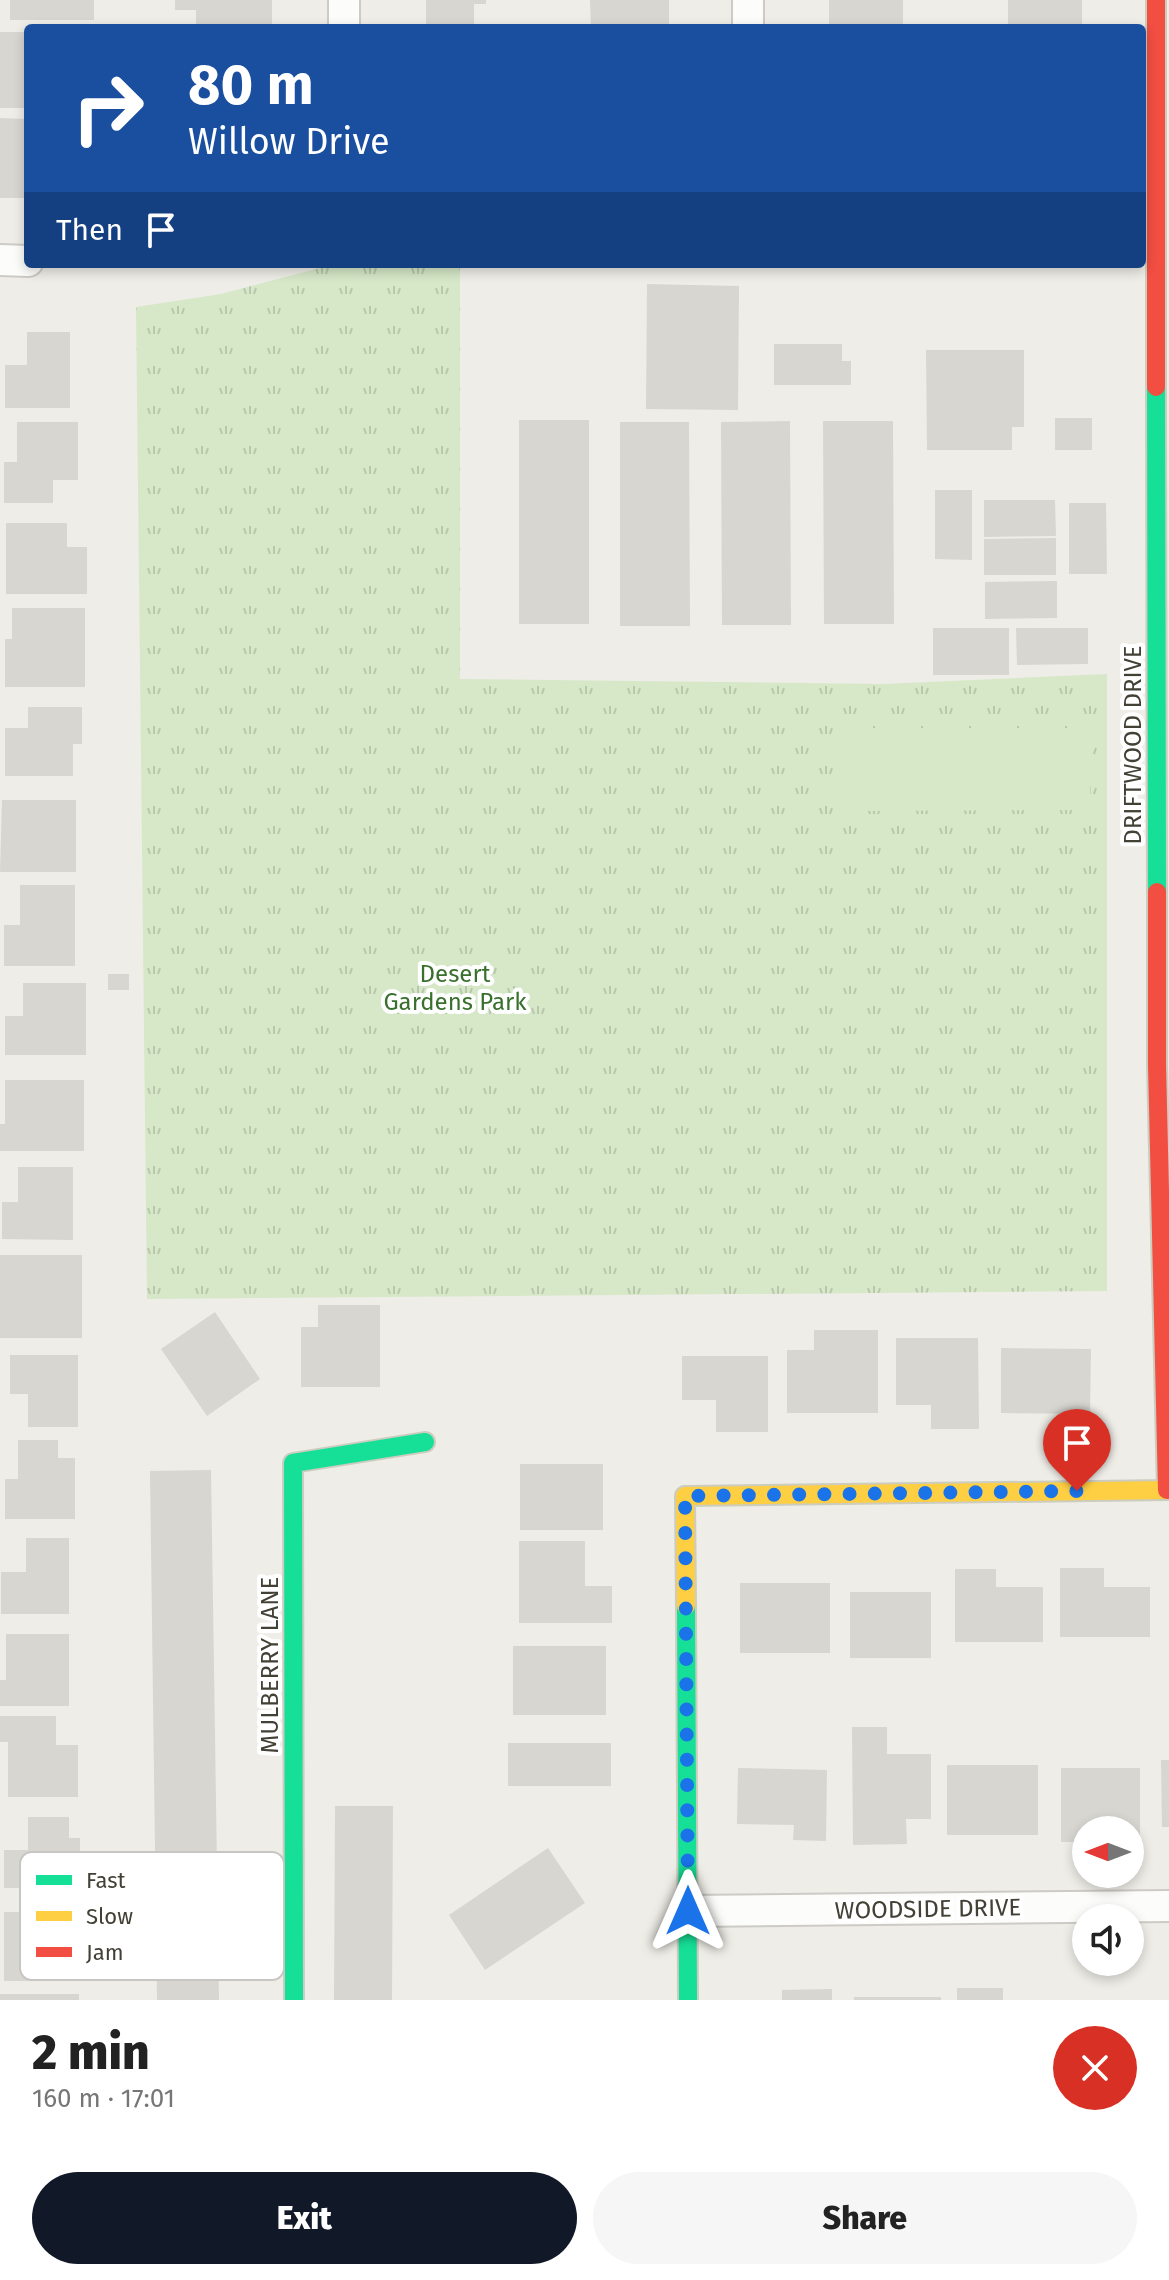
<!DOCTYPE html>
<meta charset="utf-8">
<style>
:root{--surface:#fff;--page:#f6f6f6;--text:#222;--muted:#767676;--accent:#111827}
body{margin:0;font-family:"Fira Sans",sans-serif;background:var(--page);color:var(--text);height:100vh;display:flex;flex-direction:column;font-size:30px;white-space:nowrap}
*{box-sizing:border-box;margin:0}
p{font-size:26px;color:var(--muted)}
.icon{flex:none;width:44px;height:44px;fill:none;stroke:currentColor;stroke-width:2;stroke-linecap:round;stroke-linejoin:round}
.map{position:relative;height:2000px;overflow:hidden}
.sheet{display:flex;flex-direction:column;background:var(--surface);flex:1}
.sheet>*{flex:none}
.guide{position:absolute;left:24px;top:24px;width:1122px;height:244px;border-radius:8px;box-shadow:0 4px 12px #0003;background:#1a4fa0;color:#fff;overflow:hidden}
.needle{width:52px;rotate:270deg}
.buttons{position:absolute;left:1072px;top:1816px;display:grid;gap:16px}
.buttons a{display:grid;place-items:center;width:72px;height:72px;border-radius:50%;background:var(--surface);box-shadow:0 4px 12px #0003;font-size:40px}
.pin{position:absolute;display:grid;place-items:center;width:68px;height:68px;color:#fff;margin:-82px -34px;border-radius:50% 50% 50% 0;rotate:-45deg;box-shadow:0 0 8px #0007}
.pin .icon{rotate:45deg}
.me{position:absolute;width:88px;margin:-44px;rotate:0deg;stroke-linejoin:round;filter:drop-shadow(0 0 6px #0008)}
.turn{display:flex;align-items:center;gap:28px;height:168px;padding:0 32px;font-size:36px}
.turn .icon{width:104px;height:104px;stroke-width:2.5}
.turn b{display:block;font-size:56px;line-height:68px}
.then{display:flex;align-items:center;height:76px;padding:0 32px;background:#0003;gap:16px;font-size:30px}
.round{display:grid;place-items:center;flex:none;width:84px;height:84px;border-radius:42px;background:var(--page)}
.head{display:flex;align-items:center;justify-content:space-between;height:136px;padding:0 32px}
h1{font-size:48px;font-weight:800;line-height:60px}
.action{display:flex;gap:16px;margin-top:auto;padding:16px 32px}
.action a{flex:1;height:92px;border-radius:48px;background:var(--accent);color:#fff;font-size:32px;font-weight:800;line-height:92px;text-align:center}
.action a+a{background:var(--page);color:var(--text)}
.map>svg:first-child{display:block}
.grass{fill:url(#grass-tufts)}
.pitch{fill:#d6e8c8}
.building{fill:#d8d6d0}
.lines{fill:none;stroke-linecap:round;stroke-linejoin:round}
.street-casing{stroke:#cccbc5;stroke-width:34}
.fast-casing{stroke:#ccccbf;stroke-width:22}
.slow-casing{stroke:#ccccbf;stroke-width:22}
.jam-casing{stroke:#ccccbf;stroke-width:22}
.street{stroke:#fcfcfb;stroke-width:30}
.fast{stroke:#16e098;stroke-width:18}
.slow{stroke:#ffcf43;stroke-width:18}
.jam{stroke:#f24e42;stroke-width:18}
.route{stroke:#1a73e8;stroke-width:14;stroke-dasharray:0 25.2}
.labels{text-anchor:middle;stroke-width:8;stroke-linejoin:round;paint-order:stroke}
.street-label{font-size:24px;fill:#434035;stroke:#fff}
.park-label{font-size:24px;fill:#39702c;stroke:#fff}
.key{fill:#fff;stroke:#c7c6c2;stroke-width:2}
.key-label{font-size:22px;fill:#434035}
</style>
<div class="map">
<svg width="1169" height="2000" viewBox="0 0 1169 2000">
<defs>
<pattern id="grass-tufts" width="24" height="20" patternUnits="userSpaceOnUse" patternTransform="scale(2)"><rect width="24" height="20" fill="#d6e8c8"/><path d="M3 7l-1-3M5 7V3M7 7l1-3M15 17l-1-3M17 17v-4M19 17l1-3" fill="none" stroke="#b9c8ac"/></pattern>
</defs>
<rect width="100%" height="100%" fill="#eeede7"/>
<path class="grass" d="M 335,264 L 460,264 L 460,679 L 884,684 L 1107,674 L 1107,1291 L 147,1299 L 136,307 L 221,294 Z"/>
<path class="pitch" d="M 842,728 L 1092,728 L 1090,810 L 842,811 Z"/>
<path class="building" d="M 10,0 L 94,0 L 94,20 L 10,20 Z
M 175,0 L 272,0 L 272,28 L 196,28 L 196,10 L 175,10 Z
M 426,0 L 486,0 L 486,4 L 474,4 L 474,28 L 426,28 Z
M 590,0 L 669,0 L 669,28 L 591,28 Z
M 829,0 L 903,0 L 903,28 L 829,28 Z
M 1008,0 L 1082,0 L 1082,28 L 1008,28 Z
M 0,32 L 28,32 L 28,108 L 0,108 Z
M 0,118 L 28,119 L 28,198 L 0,198 Z
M 647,284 L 739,286 L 738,410 L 646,409 Z
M 27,332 L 70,332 L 70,408 L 5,408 L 5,365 L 27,365 Z
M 774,344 L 842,344 L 842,361 L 851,361 L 851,385 L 774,385 Z
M 926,350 L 1024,350 L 1024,427 L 1012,427 L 1012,450 L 927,450 Z
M 1055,418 L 1092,418 L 1092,450 L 1055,450 Z
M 519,420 L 589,420 L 589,624 L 519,624 Z
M 790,421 L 791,625 L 722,625 L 721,422 Z
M 823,421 L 893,421 L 894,624 L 824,624 Z
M 17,422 L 78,422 L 78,480 L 53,480 L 53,503 L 4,503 L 4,462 L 17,462 Z
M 620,422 L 689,422 L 690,626 L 620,626 Z
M 935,490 L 972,490 L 972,560 L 935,559 Z
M 984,500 L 1055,500 L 1056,536 L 984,537 Z
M 1069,503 L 1106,503 L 1107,574 L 1069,574 Z
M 6,523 L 67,523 L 67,547 L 87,547 L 87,594 L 6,594 Z
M 1056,538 L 1056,575 L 984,575 L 984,539 Z
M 1057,581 L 1057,618 L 985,619 L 985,582 Z
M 12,608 L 85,608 L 85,687 L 5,687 L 5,639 L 12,639 Z
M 933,628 L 1009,628 L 1009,675 L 933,675 Z
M 1016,628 L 1088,628 L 1088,664 L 1017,665 Z
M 28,707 L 82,707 L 82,744 L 73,744 L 73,776 L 5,776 L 5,728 L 28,728 Z
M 2,800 L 76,800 L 76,872 L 0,872 Z
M 20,885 L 75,885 L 75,966 L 4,966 L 4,925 L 20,925 Z
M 108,974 L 129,974 L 129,990 L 108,990 Z
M 23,983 L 86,983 L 86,1055 L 5,1055 L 5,1016 L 23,1016 Z
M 5,1080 L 84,1080 L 84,1151 L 0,1151 L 0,1124 L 5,1124 Z
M 18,1167 L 73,1167 L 73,1240 L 2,1239 L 2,1202 L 18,1202 Z
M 0,1255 L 82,1255 L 82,1338 L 0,1338 Z
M 318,1305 L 380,1305 L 380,1387 L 301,1387 L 301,1327 L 318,1327 Z
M 215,1312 L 260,1379 L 207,1416 L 161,1349 Z
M 814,1330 L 878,1330 L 878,1413 L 787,1413 L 787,1350 L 814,1350 Z
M 896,1338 L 978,1338 L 979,1429 L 931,1429 L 931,1405 L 896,1405 Z
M 1001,1348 L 1091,1349 L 1090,1414 L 1001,1413 Z
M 10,1355 L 78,1355 L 78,1427 L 28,1427 L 28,1394 L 10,1394 Z
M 682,1356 L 768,1356 L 768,1432 L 716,1432 L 716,1400 L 682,1400 Z
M 18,1440 L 58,1440 L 58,1458 L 75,1458 L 75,1519 L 5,1519 L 5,1479 L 18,1479 Z
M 520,1464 L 603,1464 L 603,1530 L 520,1530 Z
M 211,1470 L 219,2000 L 157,2000 L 150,1471 Z
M 26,1538 L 69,1538 L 69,1614 L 1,1614 L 1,1572 L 26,1572 Z
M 519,1541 L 585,1541 L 585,1586 L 612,1586 L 612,1623 L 519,1623 Z
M 1060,1568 L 1104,1568 L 1104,1587 L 1150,1587 L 1150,1637 L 1060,1637 Z
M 955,1569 L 996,1569 L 996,1587 L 1043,1587 L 1043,1642 L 955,1642 Z
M 740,1583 L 830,1583 L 830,1653 L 740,1653 Z
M 850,1592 L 931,1592 L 931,1658 L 850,1658 Z
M 6,1634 L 69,1634 L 69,1706 L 0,1706 L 0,1680 L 6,1680 Z
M 513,1646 L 606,1646 L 606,1715 L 513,1715 Z
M 0,1716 L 56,1716 L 56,1745 L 78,1745 L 78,1797 L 8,1797 L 8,1742 L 0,1742 Z
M 852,1727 L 887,1727 L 887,1754 L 931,1754 L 931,1819 L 906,1819 L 907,1844 L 853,1845 Z
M 508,1743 L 611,1743 L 611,1786 L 508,1786 Z
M 1161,1760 L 1169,1760 L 1169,1827 L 1162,1827 Z
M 947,1765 L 1038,1765 L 1038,1835 L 947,1835 Z
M 738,1768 L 827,1770 L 826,1841 L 793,1840 L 794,1825 L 737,1824 Z
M 1061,1768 L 1140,1768 L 1140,1842 L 1130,1842 L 1130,1830 L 1086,1830 L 1086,1842 L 1061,1842 Z
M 335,1806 L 393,1806 L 392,2000 L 334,2000 Z
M 28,1817 L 69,1817 L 69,1838 L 80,1838 L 80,1888 L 4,1888 L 4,1850 L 28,1850 Z
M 548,1848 L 585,1903 L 485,1970 L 449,1915 Z
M 4,1912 L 84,1912 L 84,1981 L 4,1981 Z
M 957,1988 L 1003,1988 L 1003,2000 L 957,2000 Z
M 832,1989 L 832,2000 L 782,2000 L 782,1990 Z
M 0,1994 L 79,1994 L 79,2000 L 0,2000 Z
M 854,1997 L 941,1997 L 941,2000 L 854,2000 Z"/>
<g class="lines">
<defs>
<path id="street" d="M 344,0 L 344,28
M 748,28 L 748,0
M 0,260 L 28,261
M 688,1911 L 1169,1906"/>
<path id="fast" d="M 1156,387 L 1157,892
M 686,1606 L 688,2000
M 294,2000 L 293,1463 L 425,1442"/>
<path id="slow" d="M 686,1606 L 685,1496 L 1169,1490"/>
<path id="jam" d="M 1156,0 L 1156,387
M 1157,892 L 1157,1064 L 1167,1490"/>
</defs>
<use href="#street" class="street-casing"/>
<use href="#fast" class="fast-casing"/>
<use href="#slow" class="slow-casing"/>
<use href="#jam" class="jam-casing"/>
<use href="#street" class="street"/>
<use href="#fast" class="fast"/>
<use href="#slow" class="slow"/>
<use href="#jam" class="jam"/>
</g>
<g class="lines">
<path class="route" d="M 688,1911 L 685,1496 L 1077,1491"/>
</g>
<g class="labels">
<g class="street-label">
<text transform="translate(1133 745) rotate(-90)" y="8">DRIFTWOOD DRIVE</text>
<text transform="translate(270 1665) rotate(-90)" y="8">MULBERRY LANE</text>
<text transform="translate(928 1909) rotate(-1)" y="8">WOODSIDE DRIVE</text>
</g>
<g class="park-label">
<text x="455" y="982">Desert<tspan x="455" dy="28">Gardens Park</tspan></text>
</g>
</g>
<rect x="20" y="1852" width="264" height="128" rx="12" class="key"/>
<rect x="36" y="1875" width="36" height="10" fill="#16e098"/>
<rect x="36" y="1911" width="36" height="10" fill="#ffcf43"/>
<rect x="36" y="1947" width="36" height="10" fill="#f24e42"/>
<g class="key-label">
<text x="86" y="1888">Fast</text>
<text x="86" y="1924">Slow</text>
<text x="86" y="1960">Jam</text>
</g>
</svg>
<div class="buttons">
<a><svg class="needle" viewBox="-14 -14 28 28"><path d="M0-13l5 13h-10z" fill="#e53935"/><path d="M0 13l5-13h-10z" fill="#767676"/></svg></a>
<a><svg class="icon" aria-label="sound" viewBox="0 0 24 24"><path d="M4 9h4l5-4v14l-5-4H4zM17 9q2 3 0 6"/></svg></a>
</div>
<div class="pin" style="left:1077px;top:1491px;background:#d93025"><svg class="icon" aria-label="arrive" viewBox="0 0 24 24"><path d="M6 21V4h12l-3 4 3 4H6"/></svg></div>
<svg class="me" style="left:688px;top:1911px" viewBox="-20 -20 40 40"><path d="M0-17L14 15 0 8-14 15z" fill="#1a73e8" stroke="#fff" stroke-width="4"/></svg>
<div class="guide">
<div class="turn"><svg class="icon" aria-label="right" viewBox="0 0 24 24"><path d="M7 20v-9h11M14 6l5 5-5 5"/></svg><div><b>80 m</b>Willow Drive</div></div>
<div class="then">Then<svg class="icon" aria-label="arrive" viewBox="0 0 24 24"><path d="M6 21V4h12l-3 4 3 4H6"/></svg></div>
</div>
</div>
<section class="sheet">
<div class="head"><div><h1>2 min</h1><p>160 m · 17:01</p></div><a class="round" style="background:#d93025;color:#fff"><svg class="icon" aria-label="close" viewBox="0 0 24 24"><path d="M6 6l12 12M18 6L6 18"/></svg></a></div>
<div class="action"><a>Exit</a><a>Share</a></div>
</section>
